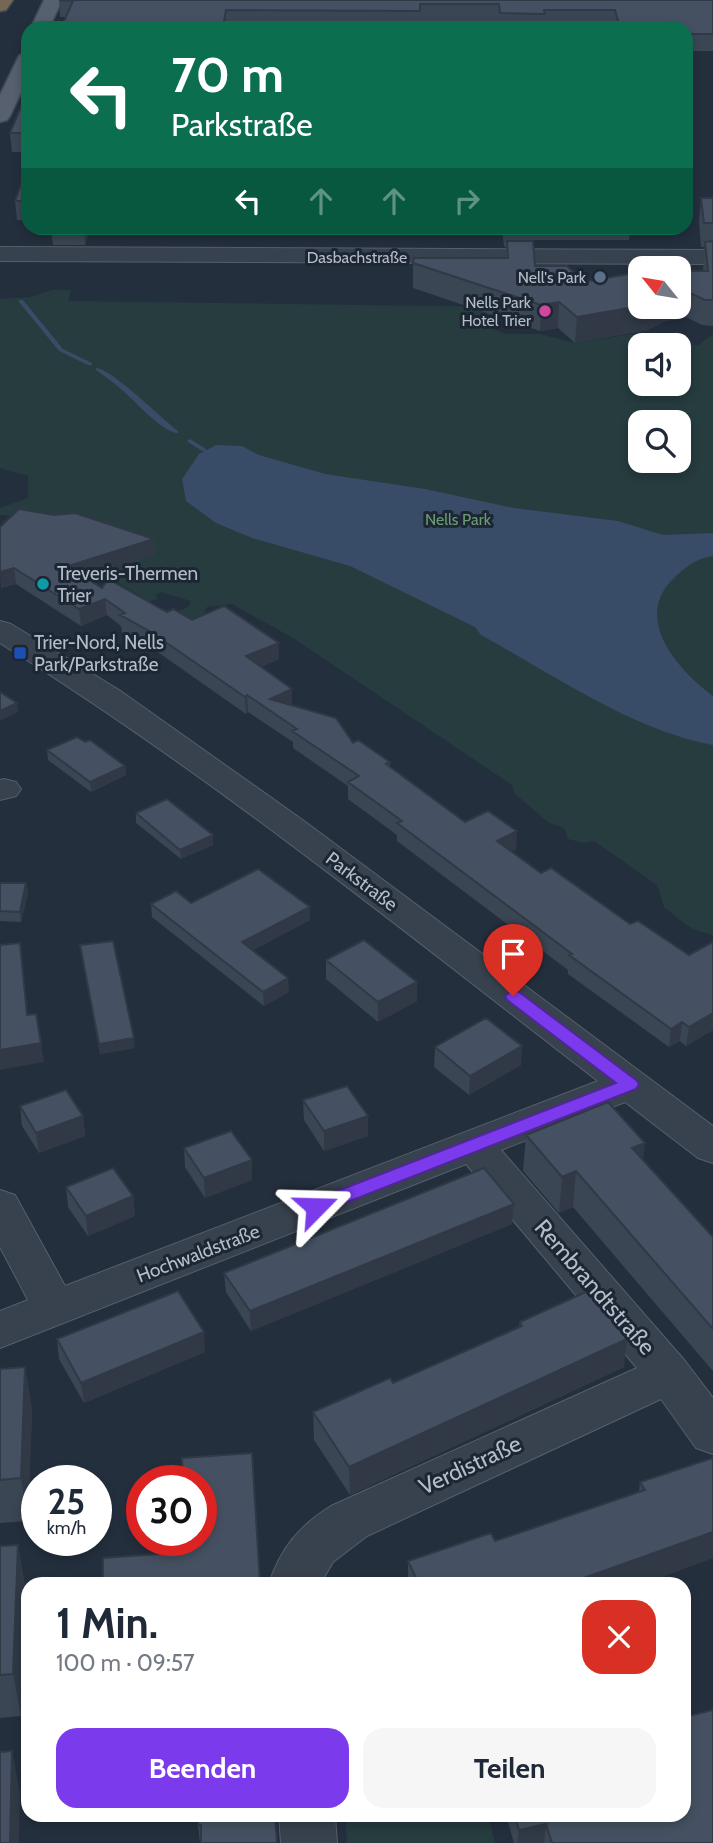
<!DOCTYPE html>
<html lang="de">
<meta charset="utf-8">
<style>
:root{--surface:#fff;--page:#f6f6f7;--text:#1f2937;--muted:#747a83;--accent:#7c3aed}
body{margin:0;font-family:Cabin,sans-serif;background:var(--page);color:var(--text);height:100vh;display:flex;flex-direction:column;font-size:26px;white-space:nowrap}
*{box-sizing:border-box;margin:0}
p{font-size:23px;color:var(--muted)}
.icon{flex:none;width:38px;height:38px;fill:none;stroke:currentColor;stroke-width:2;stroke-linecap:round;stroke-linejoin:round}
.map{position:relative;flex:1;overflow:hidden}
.panel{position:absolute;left:21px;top:1577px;width:670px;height:245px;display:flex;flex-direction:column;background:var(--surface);border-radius:21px;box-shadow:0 4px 10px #0003}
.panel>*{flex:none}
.top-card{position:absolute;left:21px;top:21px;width:672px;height:214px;border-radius:21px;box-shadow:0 4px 10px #0003;background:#0b6e4f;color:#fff;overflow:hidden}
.needle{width:46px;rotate:300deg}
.tools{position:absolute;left:628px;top:256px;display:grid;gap:14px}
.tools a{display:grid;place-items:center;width:63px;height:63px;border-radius:14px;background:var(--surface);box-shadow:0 4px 10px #0003;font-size:35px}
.speed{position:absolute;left:21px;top:1465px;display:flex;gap:14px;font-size:35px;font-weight:700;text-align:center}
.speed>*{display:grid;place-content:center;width:91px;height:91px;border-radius:50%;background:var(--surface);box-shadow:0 4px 10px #0003;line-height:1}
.speed small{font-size:18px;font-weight:400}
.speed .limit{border:10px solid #d22;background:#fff;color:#111}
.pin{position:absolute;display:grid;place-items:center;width:60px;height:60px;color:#fff;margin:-72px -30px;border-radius:50% 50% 50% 0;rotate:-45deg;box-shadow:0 0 7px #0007}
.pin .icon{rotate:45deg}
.me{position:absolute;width:77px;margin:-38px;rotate:68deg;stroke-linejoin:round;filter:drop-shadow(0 0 5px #0008)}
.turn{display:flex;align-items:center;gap:24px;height:147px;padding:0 35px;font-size:32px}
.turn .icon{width:91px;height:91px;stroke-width:2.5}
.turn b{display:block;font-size:49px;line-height:60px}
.lanes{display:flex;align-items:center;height:66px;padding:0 35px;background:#0003;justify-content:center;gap:35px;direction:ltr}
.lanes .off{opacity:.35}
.round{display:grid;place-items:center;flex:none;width:74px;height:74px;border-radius:21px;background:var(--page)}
.overview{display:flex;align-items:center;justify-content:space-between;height:119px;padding:0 35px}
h1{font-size:42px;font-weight:700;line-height:52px}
.button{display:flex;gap:14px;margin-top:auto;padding:14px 35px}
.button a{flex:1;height:80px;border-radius:21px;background:var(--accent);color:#fff;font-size:28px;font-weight:700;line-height:80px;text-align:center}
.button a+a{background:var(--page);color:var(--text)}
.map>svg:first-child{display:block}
.green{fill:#263c3f;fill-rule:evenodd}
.water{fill:#394c67}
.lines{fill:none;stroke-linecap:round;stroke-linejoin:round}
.stream{fill:#394c67;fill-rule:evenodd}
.minor-casing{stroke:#565f6c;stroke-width:2}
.major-casing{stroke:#414a57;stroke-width:3}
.highway-casing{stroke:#434c59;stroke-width:3}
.minor{fill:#38414e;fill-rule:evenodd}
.major{fill:#56606e;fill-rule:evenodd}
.highway{fill:#746855;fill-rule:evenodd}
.wall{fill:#3b4654}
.shaded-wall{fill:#303945}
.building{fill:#455162;stroke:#303945;stroke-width:2}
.route{fill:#7c3aed;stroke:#51269a;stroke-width:2}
.service-dot{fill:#5c6f8a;stroke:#1d2633;stroke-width:2.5}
.hotel-dot{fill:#d1479c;stroke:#1d2633;stroke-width:2.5}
.culture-dot{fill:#0f9aa8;stroke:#1d2633;stroke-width:2.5}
.transit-dot{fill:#1a4fb4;stroke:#1d2633;stroke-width:2.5}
.labels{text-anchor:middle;stroke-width:6;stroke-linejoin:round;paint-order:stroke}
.far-street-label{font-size:16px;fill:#b4bcc9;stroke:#1d2633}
.far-poi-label{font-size:16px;fill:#b4bcc9;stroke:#1d2633;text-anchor:end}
.far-park-label{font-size:16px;fill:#6b9a76;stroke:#1d2633}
.poi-label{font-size:19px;fill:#b4bcc9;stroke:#1d2633;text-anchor:start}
.street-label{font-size:19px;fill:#b4bcc9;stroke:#1d2633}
.near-street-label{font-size:23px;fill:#b4bcc9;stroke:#1d2633}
</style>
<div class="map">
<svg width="713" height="1843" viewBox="0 0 713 1843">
<rect width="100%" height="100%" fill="#242f3e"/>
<path class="green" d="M 52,290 L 71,290 L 68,301 L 506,307 L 484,318 L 483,326 L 507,334 L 540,334 L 575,343 L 632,334 L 638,343 L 699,345 L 713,334 L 713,935 C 685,928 685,923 664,907 L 657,885 L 594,841 L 584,843 L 568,839 L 564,828 L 549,823 L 514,793 L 512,785 L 293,638 L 232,604 L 207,607 L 204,614 L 191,621 L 175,613 L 188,607 L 191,601 L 161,592 L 155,595 L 158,599 L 146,602 L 139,595 L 119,583 L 98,577 L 100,570 L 17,516 L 0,515 L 0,508 L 28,498 L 28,476 L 0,468 L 0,299 L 31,297 ZM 640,345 L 679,345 L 679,383 L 640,383 ZM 640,422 L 679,422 L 679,460 L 640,460 Z
M 345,1815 L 488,1815 L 495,1843 L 347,1843 Z"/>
<path class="water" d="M 216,445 L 242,446 L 259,455 L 325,474 L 425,489 L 514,508 L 618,521 L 663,535 L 713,533 L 713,556 C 696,558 684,568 672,580 C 633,620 679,671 713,696 L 713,745 C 634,731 552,674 481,635 L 475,627 L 350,566 L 252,538 L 216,523 L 186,501 L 182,479 L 199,454 Z"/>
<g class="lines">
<path class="stream" d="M 19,300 L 23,300 L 63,349 L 92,363 L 92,365 L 88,365 L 59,351 L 19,302 Z
M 96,368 C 112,369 161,418 178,431 L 178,433 C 163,433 135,401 122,390 C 114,383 105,376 96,370 Z
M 190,439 L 206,449 L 206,451 L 202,451 L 188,442 L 187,441 Z"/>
<defs>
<path id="minor" d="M 0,247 L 713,250 L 713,264 L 0,261 Z
M 0,621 L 11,624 L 119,690 L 304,821 L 713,1126 L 713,1163 L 698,1158 L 625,1102 L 501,1150 L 685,1361 L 713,1398 L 713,1454 L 696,1448 L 661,1399 L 367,1536 L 333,1562 L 320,1584 L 269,1584 C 280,1549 300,1525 331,1506 L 637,1368 L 466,1164 L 0,1348 L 0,1311 L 28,1300 L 0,1247 L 0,1190 L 15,1195 L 65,1286 L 598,1081 C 402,930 210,774 0,643 Z
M 4,779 L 16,782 L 21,789 L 16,796 L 0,800 L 0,780 Z
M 279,1815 L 335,1815 L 337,1843 L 281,1843 Z"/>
<path id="major" d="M 44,0 L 62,0 L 49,28 L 31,28 Z
M 28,50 L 28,77 L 10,116 L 7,120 L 0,122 L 0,95 L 19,56 Z"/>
<path id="highway" d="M 0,0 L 13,0 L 6,10 L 0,11 Z"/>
</defs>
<use href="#minor" class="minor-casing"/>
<use href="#major" class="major-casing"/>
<use href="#highway" class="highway-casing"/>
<use href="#minor" class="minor"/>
<use href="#major" class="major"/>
<use href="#highway" class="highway"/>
</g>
<path class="wall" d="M 59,0 L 713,0 L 713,51 L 686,51 L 686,28 L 614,28 L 614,27 L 544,26 L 544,28 L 499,28 L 498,21 L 420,21 L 420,27 L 226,27 L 226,28 L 61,28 L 66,17 L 60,17 Z
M 28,104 L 28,152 L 12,152 L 10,133 Z
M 28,166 L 28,220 L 17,220 L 15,201 Z
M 701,198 L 713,198 L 713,326 L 702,325 L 686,317 L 663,322 L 648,330 L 575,343 L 558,328 L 540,331 L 413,288 L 413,263 L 506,258 L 506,247 L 504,246 L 502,228 L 630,228 L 629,240 L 531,240 L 535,266 L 584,282 L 679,271 L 703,271 L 705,247 L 701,247 L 699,222 Z
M 51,228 L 90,228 L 85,245 L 53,245 Z
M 0,527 L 154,539 L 155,555 L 85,577 L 102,588 L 167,612 L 279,643 L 279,659 L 261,667 L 292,706 L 353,743 L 390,762 L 390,767 L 465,822 L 516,849 L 511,851 L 541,873 L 630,924 L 689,955 L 713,942 L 713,1030 L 686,1046 L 680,1041 L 669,1047 L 568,974 L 568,970 L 397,841 L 397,835 L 348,799 L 348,786 L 293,748 L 293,742 L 248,712 L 246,714 L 152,648 L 122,632 L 121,626 L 107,615 L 81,626 L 16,584 L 1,588 Z
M 47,750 L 125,766 L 126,775 L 91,792 L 48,760 Z
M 136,813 L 213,845 L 181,859 L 136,823 Z
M 0,883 L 26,883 L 28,893 L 21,922 L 0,921 Z
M 191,903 L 310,920 L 253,950 L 289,992 L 264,1006 L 152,917 L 151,904 Z
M 80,945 L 135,1048 L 100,1054 Z
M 326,960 L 417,1001 L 378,1022 L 326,979 Z
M 435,1047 L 521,1065 L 469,1095 L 434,1067 Z
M 303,1100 L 368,1136 L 324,1151 L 304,1120 Z
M 20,1106 L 83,1116 L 85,1136 L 39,1153 L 22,1126 Z
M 526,1135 L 643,1160 L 713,1237 L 713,1370 L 712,1370 L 573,1207 L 559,1213 L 523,1171 Z
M 184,1148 L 252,1160 L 252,1180 L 205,1198 L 185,1167 Z
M 66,1187 L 133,1196 L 135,1216 L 88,1236 L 68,1207 Z
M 512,1224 L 251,1331 L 226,1292 L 224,1273 Z
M 520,1322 L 624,1367 L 350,1495 L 314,1440 L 313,1412 L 393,1383 L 519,1327 Z
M 57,1339 L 205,1352 L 84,1403 L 59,1359 Z
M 25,1367 L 32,1410 L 28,1521 L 0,1523 L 0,1369 Z
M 713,1458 L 713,1558 L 642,1584 L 408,1584 L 408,1561 L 495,1541 L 639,1492 L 640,1482 Z
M 18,1545 L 25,1587 L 21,1716 L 0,1718 L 0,1546 Z
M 506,1815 L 684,1815 L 713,1843 L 514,1843 Z
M 198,1825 L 277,1843 L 200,1843 Z"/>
<path class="shaded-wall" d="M 226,10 L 226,28 L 223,28 Z
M 84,228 L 90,228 L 85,245 Z
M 688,292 L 686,317 L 663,322 L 648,330 L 575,343 L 577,317 L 640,306 L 679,306 L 679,293 Z
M 559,302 L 558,328 L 540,331 L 541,305 Z
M 154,539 L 155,555 L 69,582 L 68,566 Z
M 14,568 L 16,584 L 1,588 L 0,572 Z
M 105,599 L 107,615 L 81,626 L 79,609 Z
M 279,643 L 279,659 L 247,673 L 246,656 Z
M 292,689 L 292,706 L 270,699 Z
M 247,695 L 248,712 L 246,714 L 245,697 Z
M 17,703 L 18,712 L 0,721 L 0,711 Z
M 125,766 L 126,775 L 91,792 L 90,782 Z
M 517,831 L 516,849 L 496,859 L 497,841 Z
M 213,835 L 213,845 L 181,859 L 180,850 Z
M 26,883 L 28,893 L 21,922 L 20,912 Z
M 310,907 L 310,920 L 243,955 L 242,942 Z
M 288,978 L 289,992 L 264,1006 L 263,992 Z
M 417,982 L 417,1001 L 378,1022 L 378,1002 Z
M 713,1013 L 713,1030 L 686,1046 L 689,1027 Z
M 682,1022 L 680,1041 L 669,1047 L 671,1029 Z
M 134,1038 L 135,1048 L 100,1054 L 99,1044 Z
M 41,1043 L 44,1062 L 0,1070 L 0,1050 Z
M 522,1046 L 521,1065 L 469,1095 L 470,1076 Z
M 83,1116 L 85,1136 L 39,1153 L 36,1133 Z
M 368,1116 L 368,1136 L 324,1151 L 324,1131 Z
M 645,1143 L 641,1178 L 632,1148 Z
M 252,1160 L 252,1180 L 205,1198 L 204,1178 Z
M 576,1171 L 573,1207 L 559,1213 L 562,1177 Z
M 133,1196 L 135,1216 L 88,1236 L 86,1216 Z
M 514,1204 L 512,1224 L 251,1331 L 250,1311 Z
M 204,1332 L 205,1352 L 84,1403 L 81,1383 Z
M 627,1339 L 624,1367 L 350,1495 L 349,1467 Z
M 25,1367 L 32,1410 L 28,1521 L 21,1478 Z
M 713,1532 L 713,1558 L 642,1584 L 567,1584 Z
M 18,1545 L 25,1587 L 21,1716 L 13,1674 Z
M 12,1751 L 20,1792 L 19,1843 L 10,1843 Z
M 546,1824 L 544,1843 L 517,1843 L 519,1830 Z"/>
<path class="building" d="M 59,0 L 713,0 L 713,34 L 686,34 L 686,28 L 620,28 L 615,10 L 544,10 L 545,14 L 500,13 L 499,4 L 420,4 L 420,11 L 226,10 L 223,28 L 61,28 L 73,1 Z
M 22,104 L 28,104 L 28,133 L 10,133 Z
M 28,166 L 28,201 L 15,201 Z
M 701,198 L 713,198 L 713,223 L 704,223 Z
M 507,241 L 533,241 L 535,266 L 567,266 L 584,282 L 640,272 L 640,306 L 577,317 L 559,302 L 541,305 L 413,263 L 414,258 L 508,258 Z
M 713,241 L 713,300 L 705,300 L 688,292 L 679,293 L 679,271 L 708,271 L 705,242 Z
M 19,509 L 54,515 L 75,513 L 154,539 L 68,566 L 102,588 L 108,579 L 167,612 L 173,609 L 192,620 L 224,606 L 279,643 L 246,656 L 292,689 L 270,699 L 336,718 L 353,743 L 358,740 L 390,762 L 386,764 L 465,822 L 488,811 L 517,831 L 497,841 L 541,873 L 551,868 L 630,924 L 638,921 L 689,955 L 713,942 L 713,1013 L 689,1027 L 682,1022 L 671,1029 L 569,955 L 572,954 L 397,823 L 402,821 L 348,782 L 359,776 L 292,731 L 297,729 L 247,695 L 245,697 L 151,632 L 120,615 L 125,613 L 105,599 L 79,609 L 14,568 L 0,572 L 0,527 Z
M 0,692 L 17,703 L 0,711 Z
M 77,737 L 85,742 L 90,740 L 125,766 L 90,782 L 47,750 Z
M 167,799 L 213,835 L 180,850 L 136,813 Z
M 258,869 L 310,907 L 242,942 L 288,978 L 263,992 L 151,904 L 176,891 L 191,903 Z
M 0,883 L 26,883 L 20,912 L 0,911 Z
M 364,940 L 417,982 L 378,1002 L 326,960 Z
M 113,941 L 134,1038 L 99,1044 L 80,945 Z
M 20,943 L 27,1015 L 36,1014 L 41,1043 L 0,1050 L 0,945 Z
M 486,1018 L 522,1046 L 470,1076 L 435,1047 Z
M 347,1086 L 368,1116 L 324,1131 L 303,1100 Z
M 66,1090 L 83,1116 L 36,1133 L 20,1106 Z
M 608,1102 L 645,1143 L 632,1148 L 713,1237 L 713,1329 L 576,1171 L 562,1177 L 526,1135 Z
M 231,1131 L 252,1160 L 204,1178 L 184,1148 Z
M 113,1168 L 133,1196 L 86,1216 L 66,1187 Z
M 484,1168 L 514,1204 L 250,1311 L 224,1273 Z
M 178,1291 L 204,1332 L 81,1383 L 57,1339 Z
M 588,1291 L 627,1339 L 349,1467 L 313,1412 L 390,1378 L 393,1383 L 522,1326 L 520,1322 Z
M 25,1367 L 21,1478 L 0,1480 L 0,1369 Z
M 252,1453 L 260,1584 L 103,1584 L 103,1558 L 186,1552 L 185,1540 L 201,1540 L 201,1480 L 183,1480 L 182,1458 Z
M 713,1458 L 713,1532 L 567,1584 L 419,1584 L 408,1561 L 491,1533 L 495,1541 L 645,1490 L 640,1482 Z
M 18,1545 L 13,1674 L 0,1675 L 0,1546 Z
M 713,1710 L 713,1843 L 552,1843 L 546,1824 L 519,1830 L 514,1815 L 684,1815 L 684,1717 Z
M 12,1751 L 10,1843 L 0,1843 L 0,1752 Z
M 198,1815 L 275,1815 L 277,1843 L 201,1843 L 201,1825 L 198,1825 Z"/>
<path class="route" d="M 513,990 L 519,992 L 636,1080 L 639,1084 L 636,1089 L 322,1212 L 309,1212 L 306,1207 L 309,1202 L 616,1083 L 507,1000 L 505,996 Z"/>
<circle class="service-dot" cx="600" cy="277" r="7"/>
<circle class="hotel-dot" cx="545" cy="311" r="7"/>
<circle class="culture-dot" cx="43" cy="584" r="7"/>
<rect class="transit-dot" x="13" y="646" width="14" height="14" rx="3.5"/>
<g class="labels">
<g class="far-street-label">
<text x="357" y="263">Dasbachstraße</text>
</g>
<g class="far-poi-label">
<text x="586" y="283">Nell's Park</text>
<text x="531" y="308">Nells Park<tspan x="531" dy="18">Hotel Trier</tspan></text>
</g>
<g class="far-park-label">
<text x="458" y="525">Nells Park</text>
</g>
<g class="poi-label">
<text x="57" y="580">Treveris-Thermen<tspan x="57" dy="22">Trier</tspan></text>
<text x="34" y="649">Trier-Nord, Nells<tspan x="34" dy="22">Park/Parkstraße</tspan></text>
</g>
<g class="street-label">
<text transform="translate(362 881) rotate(37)" y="7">Parkstraße</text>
<text transform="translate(198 1253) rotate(-21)" y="7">Hochwaldstraße</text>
</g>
<g class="near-street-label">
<text transform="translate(595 1287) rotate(49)" y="8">Rembrandtstraße</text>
<text transform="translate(470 1465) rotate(-25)" y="8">Verdistraße</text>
</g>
</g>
</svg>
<div class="tools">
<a><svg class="needle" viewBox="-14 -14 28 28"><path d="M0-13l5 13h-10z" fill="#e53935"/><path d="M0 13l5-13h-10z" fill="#747a83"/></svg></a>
<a><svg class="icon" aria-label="sound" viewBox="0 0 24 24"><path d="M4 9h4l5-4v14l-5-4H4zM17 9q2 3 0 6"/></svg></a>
<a><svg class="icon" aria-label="search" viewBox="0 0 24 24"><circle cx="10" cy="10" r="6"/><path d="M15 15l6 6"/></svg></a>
</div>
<div class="speed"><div>25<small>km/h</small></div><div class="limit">30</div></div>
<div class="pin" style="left:513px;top:996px;background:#d93025"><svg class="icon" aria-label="arrive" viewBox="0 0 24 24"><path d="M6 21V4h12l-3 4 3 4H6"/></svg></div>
<svg class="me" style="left:316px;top:1207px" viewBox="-20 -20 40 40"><path d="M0-17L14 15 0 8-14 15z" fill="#7c3aed" stroke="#fff" stroke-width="4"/></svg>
<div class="top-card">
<div class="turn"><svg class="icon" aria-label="left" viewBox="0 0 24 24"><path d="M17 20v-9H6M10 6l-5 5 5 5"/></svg><div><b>70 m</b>Parkstraße</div></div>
<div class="lanes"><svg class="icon" aria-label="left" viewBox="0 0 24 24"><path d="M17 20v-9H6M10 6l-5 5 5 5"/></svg><svg class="icon off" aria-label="ahead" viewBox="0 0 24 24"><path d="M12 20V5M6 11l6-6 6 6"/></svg><svg class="icon off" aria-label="ahead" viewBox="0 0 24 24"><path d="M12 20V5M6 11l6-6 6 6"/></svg><svg class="icon off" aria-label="right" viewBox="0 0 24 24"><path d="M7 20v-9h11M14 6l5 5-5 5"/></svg></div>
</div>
<section class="panel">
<div class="overview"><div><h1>1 Min.</h1><p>100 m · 09:57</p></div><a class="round" style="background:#d93025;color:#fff"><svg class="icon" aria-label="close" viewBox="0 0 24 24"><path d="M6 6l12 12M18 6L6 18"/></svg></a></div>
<div class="button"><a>Beenden</a><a>Teilen</a></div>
</section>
</div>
